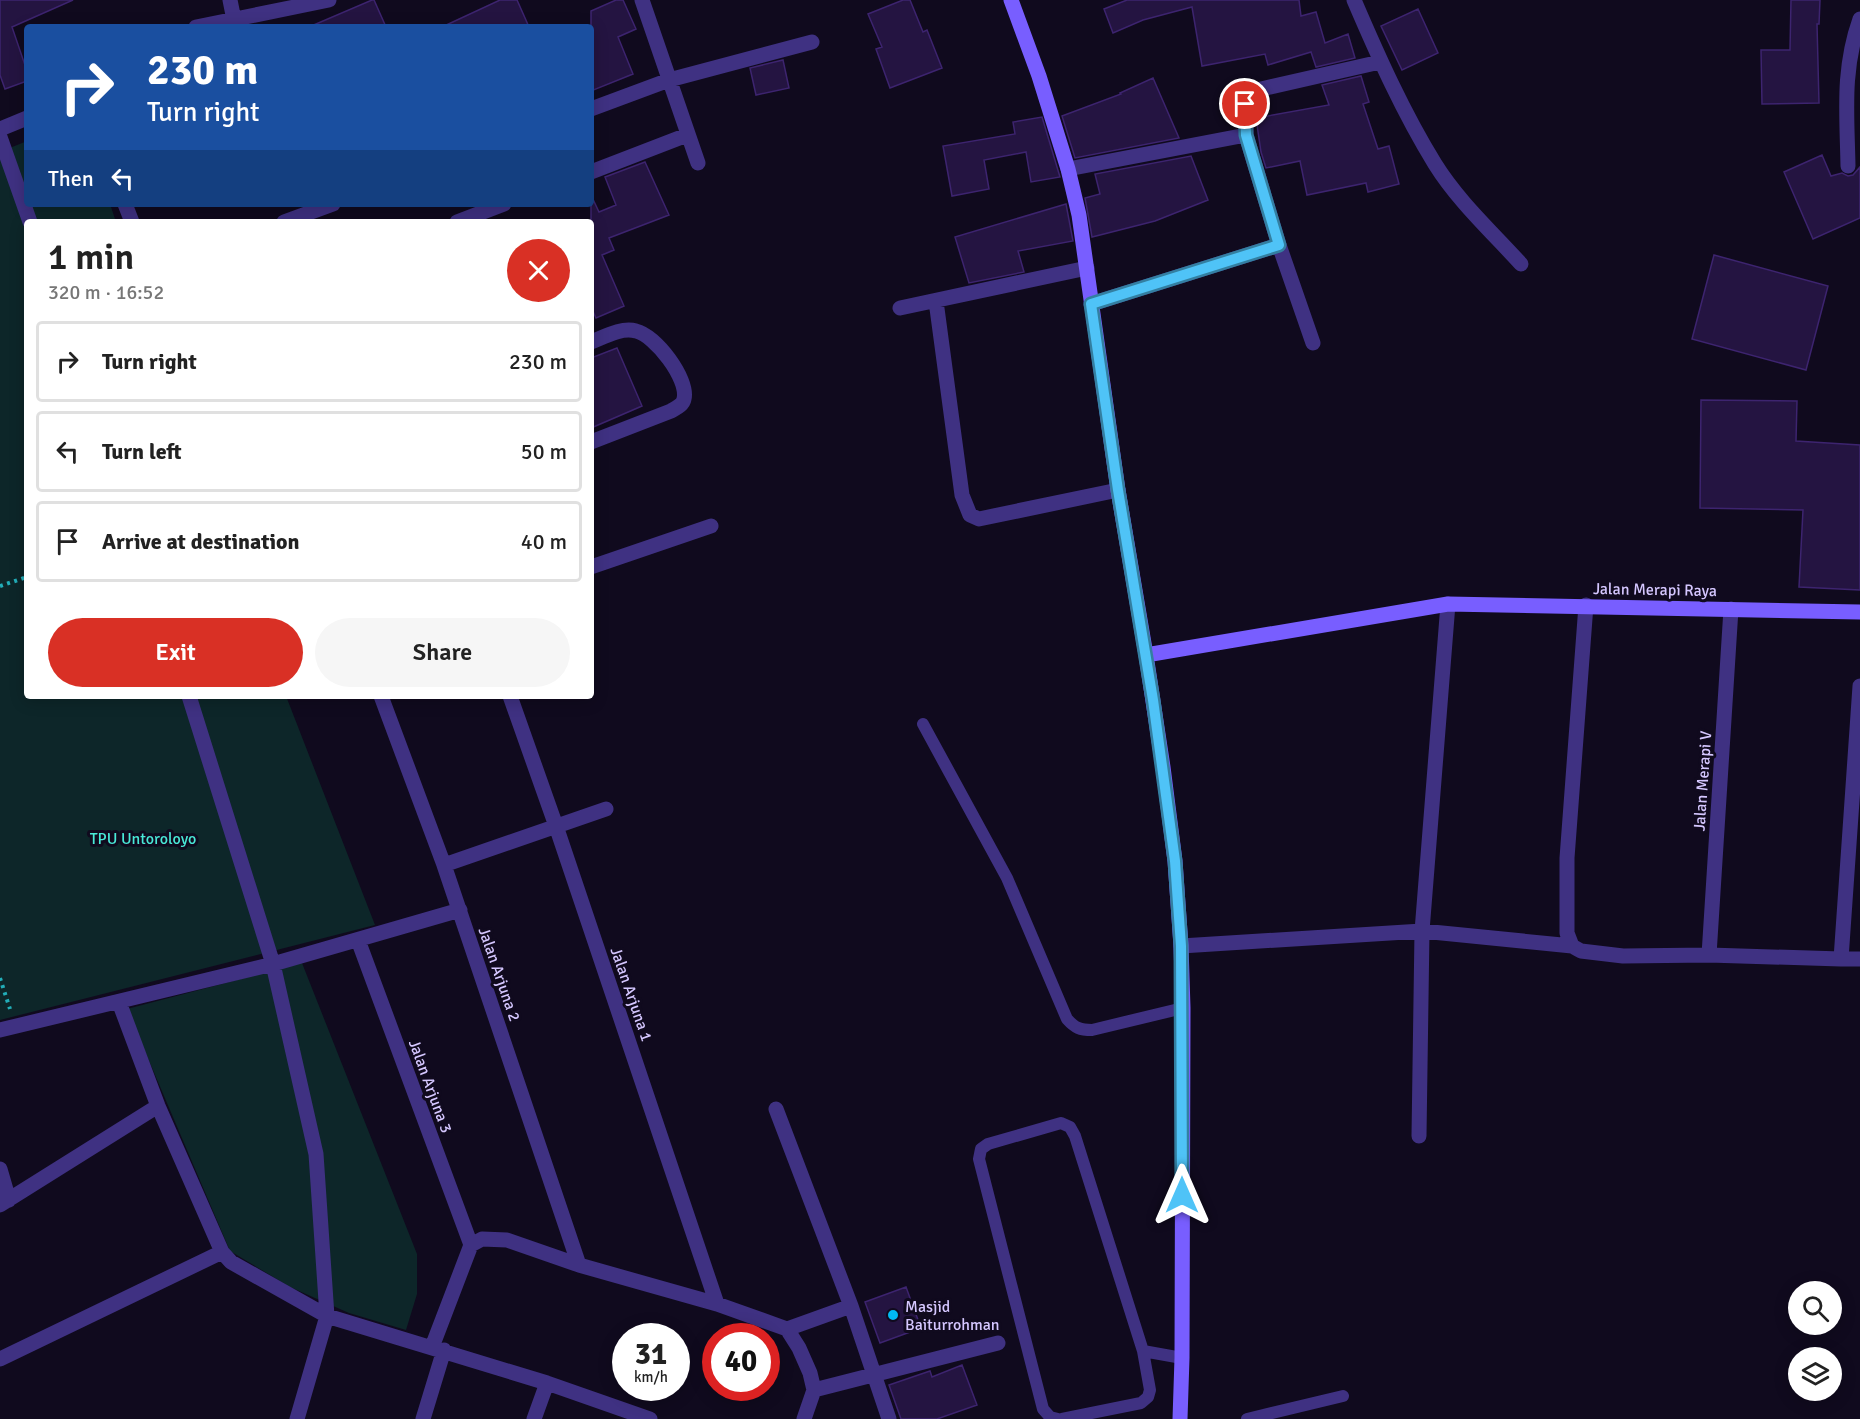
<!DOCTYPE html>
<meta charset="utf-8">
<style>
:root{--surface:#fff;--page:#f6f6f6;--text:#222;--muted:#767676;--line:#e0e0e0;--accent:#d93025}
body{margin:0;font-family:Signika,sans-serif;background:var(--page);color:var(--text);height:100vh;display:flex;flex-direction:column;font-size:22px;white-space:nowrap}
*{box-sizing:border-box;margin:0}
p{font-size:20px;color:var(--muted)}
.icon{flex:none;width:33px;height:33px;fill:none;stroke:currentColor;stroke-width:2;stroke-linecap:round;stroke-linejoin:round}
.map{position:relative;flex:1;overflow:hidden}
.details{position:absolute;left:24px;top:219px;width:570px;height:480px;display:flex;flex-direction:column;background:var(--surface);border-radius:6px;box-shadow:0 3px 15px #0003}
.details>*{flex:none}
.top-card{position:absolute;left:24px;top:24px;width:570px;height:183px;border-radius:6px;box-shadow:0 3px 15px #0003;background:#1a4fa0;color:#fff;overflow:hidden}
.controls{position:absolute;left:1788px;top:1281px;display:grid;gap:12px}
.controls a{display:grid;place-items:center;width:54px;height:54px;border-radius:50%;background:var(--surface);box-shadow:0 3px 15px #0003;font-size:30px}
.speed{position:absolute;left:612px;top:1323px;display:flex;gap:12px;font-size:30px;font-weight:700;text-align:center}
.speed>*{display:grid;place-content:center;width:78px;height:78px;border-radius:50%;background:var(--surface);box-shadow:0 3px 15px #0003;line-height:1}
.speed small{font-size:15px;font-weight:400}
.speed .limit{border:9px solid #d22;background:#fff;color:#111}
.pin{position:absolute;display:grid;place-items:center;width:51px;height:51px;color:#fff;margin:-26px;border:3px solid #fff;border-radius:50%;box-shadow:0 2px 6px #0007}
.me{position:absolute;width:66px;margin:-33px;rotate:0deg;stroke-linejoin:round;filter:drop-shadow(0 0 4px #0008)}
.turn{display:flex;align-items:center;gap:21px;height:126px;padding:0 24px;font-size:27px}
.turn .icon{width:78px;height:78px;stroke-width:2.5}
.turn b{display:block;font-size:42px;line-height:51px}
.then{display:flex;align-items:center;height:57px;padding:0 24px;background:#0003;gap:12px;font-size:22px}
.round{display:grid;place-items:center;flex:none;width:63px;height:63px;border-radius:32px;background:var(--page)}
.headline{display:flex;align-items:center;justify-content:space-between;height:102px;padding:0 24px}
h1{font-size:36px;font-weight:600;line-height:45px}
.action{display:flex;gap:12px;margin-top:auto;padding:12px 24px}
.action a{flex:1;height:69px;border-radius:36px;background:var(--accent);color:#fff;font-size:24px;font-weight:600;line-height:69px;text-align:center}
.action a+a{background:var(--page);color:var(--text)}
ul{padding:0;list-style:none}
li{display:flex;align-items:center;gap:18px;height:81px;margin:0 12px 9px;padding:0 12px;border:3px solid var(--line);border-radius:6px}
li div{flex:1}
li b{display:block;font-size:22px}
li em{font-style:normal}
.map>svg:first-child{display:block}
.green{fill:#0d2629}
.building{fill:#241441;stroke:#3d246f;stroke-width:1.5}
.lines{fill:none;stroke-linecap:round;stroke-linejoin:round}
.path{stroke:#22adb8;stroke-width:4;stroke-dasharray:3 4.5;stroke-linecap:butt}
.lane{stroke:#3f3182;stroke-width:12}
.street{stroke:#3f3182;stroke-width:15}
.secondary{stroke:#785eff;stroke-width:15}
.route-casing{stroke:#337fa1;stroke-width:15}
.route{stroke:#4fc3f7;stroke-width:10}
.poi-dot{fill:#00b9f2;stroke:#100a1e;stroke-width:2}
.labels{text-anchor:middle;stroke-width:6;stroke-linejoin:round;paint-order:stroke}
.street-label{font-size:16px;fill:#d5c7ff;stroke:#100a1e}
.park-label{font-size:16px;fill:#49e9d7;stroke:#100a1e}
.poi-label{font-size:16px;fill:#d5c7ff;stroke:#100a1e;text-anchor:start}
</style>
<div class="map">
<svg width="1860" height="1419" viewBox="0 0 1860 1419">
<rect width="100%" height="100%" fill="#100a1e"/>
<path class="green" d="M 27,141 L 27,204 L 110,204 L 116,222 L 27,222 L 27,696 L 286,696 L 375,925 L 0,1020 L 0,152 Z
M 302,963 L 417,1254 L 417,1294 L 406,1330 L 349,1313 L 290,1287 L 230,1251 L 127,1009 Z"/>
<path class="building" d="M 0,0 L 73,0 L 12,27 L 27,71 L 27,81 L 5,89 L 0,75 Z
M 372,0 L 374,0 L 386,27 L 309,27 Z
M 500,0 L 517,0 L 529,27 L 442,27 Z
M 616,0 L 623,0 L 636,29 L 618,37 L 633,74 L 591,91 L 591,11 Z
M 903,0 L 910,0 L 923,32 L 927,30 L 942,68 L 890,88 L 876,49 L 882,47 L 868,14 Z
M 1127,0 L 1299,0 L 1301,16 L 1316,12 L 1325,43 L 1348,34 L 1355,58 L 1316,67 L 1311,52 L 1268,65 L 1265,54 L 1202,66 L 1192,7 L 1143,20 L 1113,33 L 1104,9 Z
M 1791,0 L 1820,0 L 1819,24 L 1817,24 L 1819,103 L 1762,104 L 1761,50 L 1790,50 Z
M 1418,9 L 1438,53 L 1402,70 L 1381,26 Z
M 783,60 L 789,88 L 756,95 L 750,68 Z
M 1361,76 L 1369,102 L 1363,104 L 1378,149 L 1389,146 L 1399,184 L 1368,192 L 1366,183 L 1307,195 L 1300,161 L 1266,168 L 1261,152 L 1256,118 L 1329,105 L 1322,85 Z
M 1153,78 L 1179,138 L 1075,158 L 1062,116 L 1121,94 L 1120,93 Z
M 1042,117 L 1060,177 L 1031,182 L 1026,152 L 984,160 L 989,189 L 952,196 L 943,146 L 1015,134 L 1013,122 Z
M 1822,155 L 1831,176 L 1842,173 L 1848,176 L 1853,175 L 1860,167 L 1860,218 L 1813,239 L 1784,172 Z
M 1191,156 L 1208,200 L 1155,221 L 1092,237 L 1085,198 L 1100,194 L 1095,174 Z
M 645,162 L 669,215 L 609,238 L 614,250 L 602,255 L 624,306 L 596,318 L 591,307 L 591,195 L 599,212 L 616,205 L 605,177 Z
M 1066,204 L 1073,241 L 1018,251 L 1024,272 L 969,283 L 955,237 Z
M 1714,255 L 1828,286 L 1806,370 L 1692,339 Z
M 617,348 L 642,406 L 591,428 L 591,358 Z
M 1701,400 L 1797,401 L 1796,441 L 1860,445 L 1860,590 L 1799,587 L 1803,510 L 1700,508 Z
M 906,1287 L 921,1328 L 880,1343 L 865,1302 Z
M 962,1365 L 977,1405 L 937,1419 L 901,1419 L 889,1385 L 930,1371 L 932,1377 Z"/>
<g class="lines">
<path class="path" d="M 0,586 L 27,577
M 0,978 L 10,1009"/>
<path class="lane" d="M 923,724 L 1007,878 L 1067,1019 C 1075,1028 1080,1030 1092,1030 L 1183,1008
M 1058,1419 L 1050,1417 L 1043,1409 L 979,1159 L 981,1149 L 988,1144 L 1061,1123 L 1070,1127 L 1075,1136 L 1143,1351 L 1182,1358
M 1062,1419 L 1141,1403 L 1148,1397 L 1150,1390 L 1143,1351
M 1247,1419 L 1343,1396"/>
<path class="street" d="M 230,0 L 234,20
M 642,0 L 698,163
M 1354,0 C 1378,56 1403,112 1435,164 C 1458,201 1492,232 1521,264
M 196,27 L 329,0
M 591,109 L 669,80 L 812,42
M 0,129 L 27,118
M 0,137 L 30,222
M 1848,166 C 1847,113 1842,70 1860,19
M 1068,169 L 1246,135
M 591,172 L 687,135
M 125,204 L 132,222
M 284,222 L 333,204
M 457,222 L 504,204
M 936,301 L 962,495 L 970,515 L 979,519 L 1118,490
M 1091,304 L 1279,245
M 900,308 L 1087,268
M 591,342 C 604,337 621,327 636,331 C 655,335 689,379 684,399 C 683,405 676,408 671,411 L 591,442
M 1313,343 L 1279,245 L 1246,135 L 1247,97 L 1261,89 L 1380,62
M 591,567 L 711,526
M 1586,605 L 1567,858 L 1567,933 L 1572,946 L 1581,951 L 1623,956 L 1709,955 L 1841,959 L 1860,686
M 189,696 L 273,964 L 316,1154 L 327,1316 L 297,1419
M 381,696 L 444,865 L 579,1265
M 510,696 L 556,826 L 717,1304
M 444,865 L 606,809
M 358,940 L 471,1245
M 1181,946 L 1422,931 L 1572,946
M 1709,955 L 1731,609
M 1841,959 L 1860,959
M 119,1002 L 158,1106 L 222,1252 L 231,1262 L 327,1316 L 547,1383 L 650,1419
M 0,1030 L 273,964 L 460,910
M 776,1109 L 851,1306 L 889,1419
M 1419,1136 L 1422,931 L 1448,604
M 0,1169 L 9,1200
M 0,1205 L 158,1106
M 787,1329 L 851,1306
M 432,1347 L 471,1245 L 482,1239 L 507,1240 L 579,1265 L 717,1304 L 787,1329 L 799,1348 L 810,1373 L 814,1390
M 0,1359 L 222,1252
M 814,1390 L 998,1343
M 423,1419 L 444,1350
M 534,1419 L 547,1383
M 804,1419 L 814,1390"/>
<path class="secondary" d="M 1011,0 L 1039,76 L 1068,169 L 1079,215 L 1118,490 L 1146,655 L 1163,767 L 1175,861 L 1181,946 L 1183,1008 L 1182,1358 L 1180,1419
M 1146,655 L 1448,604 L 1860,612"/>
</g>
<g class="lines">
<defs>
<path id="route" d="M 1182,1195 L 1181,946 L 1175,861 L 1153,700 L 1118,490 L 1091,304 L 1279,245 L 1246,135 L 1245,104"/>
</defs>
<use href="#route" class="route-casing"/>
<use href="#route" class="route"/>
</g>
<circle class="poi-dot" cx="893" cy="1315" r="6"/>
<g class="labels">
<g class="street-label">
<text transform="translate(1655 589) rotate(1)" y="6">Jalan Merapi Raya</text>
<text transform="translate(1702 781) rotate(-86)" y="6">Jalan Merapi V</text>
<text transform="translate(500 974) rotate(71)" y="6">Jalan Arjuna 2</text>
<text transform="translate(632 994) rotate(71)" y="6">Jalan Arjuna 1</text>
<text transform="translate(431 1086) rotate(70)" y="6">Jalan Arjuna 3</text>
</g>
<g class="park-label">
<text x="143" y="844">TPU Untoroloyo</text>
</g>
<g class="poi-label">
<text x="905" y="1312">Masjid<tspan x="905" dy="18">Baiturrohman</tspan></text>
</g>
</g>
</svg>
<div class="controls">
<a><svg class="icon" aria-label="search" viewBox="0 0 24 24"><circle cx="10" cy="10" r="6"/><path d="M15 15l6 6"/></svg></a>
<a><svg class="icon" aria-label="layers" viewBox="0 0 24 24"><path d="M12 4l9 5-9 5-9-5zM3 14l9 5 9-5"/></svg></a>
</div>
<div class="speed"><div>31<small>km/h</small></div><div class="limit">40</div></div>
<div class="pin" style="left:1245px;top:104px;background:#d93025"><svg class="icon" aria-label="arrive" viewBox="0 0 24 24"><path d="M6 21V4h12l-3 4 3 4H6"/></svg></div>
<svg class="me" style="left:1182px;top:1195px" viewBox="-20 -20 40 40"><path d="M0-17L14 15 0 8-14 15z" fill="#4fc3f7" stroke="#fff" stroke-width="4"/></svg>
<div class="top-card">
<div class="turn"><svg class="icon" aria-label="right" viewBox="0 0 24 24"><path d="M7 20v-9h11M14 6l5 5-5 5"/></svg><div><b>230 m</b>Turn right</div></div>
<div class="then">Then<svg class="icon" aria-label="left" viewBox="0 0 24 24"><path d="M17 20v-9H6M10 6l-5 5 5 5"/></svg></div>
</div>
<section class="details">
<div class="headline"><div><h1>1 min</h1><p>320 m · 16:52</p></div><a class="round" style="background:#d93025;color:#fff"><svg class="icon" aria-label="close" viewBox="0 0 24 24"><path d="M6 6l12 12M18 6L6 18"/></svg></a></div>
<ul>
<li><svg class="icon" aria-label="right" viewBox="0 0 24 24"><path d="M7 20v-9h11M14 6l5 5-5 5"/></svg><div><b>Turn right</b></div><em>230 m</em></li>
<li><svg class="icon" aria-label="left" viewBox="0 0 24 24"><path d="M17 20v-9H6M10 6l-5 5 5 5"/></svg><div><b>Turn left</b></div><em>50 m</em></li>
<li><svg class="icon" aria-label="arrive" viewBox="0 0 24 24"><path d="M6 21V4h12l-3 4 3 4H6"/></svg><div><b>Arrive at destination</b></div><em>40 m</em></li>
</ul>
<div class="action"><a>Exit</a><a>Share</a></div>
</section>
</div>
